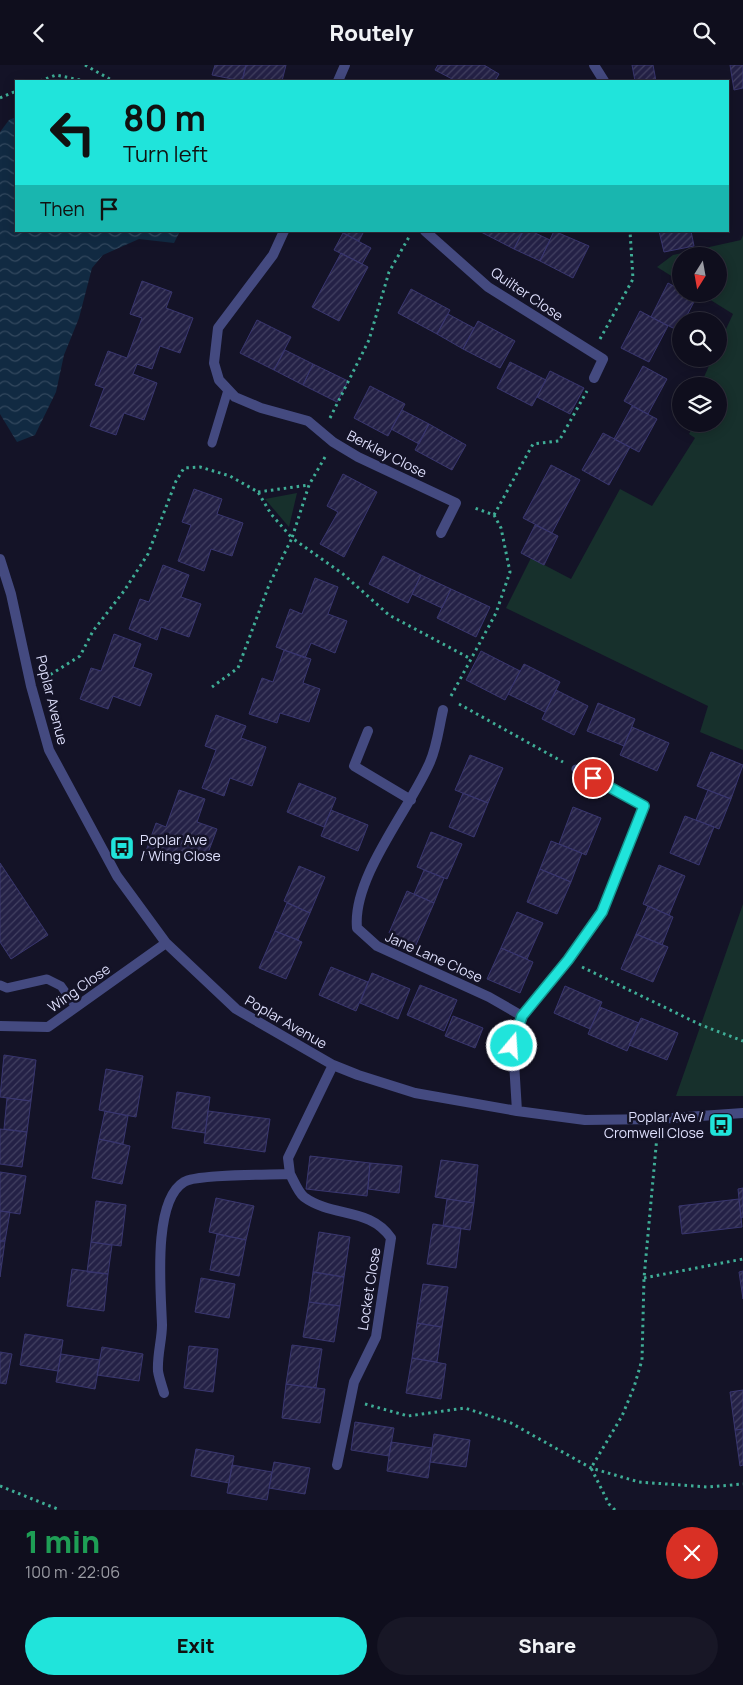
<!DOCTYPE html>
<meta charset="utf-8">
<style>
:root{--surface:#0f0e1d;--page:#181726;--text:#f1f3f6;--muted:#9b9ca4;--line:#2f2e3b;--accent:#20e4db}
body{margin:0;font-family:Manrope,sans-serif;background:var(--page);color:var(--text);height:100vh;display:flex;flex-direction:column;font-size:19px;white-space:nowrap}
*{box-sizing:border-box;margin:0}
p{font-size:16px;color:var(--muted)}
.icon{flex:none;width:28px;height:28px;fill:none;stroke:currentColor;stroke-width:2;stroke-linecap:round;stroke-linejoin:round}
.map{position:relative;height:1445px;overflow:hidden}
.drawer{display:flex;flex-direction:column;background:var(--surface);flex:1}
.drawer>*{flex:none}
.guide{position:absolute;left:15px;top:15px;width:714px;height:152px;border-radius:0px;box-shadow:0 2px 12px #0003,0 0 0 1px var(--line);background:#20e4db;color:#111;overflow:hidden}
.needle{width:32px;rotate:191deg}
.tools{position:absolute;left:672px;top:182px;display:grid;gap:10px}
.tools a{display:grid;place-items:center;width:55px;height:55px;border-radius:50%;background:var(--surface);box-shadow:0 2px 12px #0003,0 0 0 1px var(--line);font-size:25px}
.pin{position:absolute;display:grid;place-items:center;width:42px;height:42px;color:#fff;margin:-21px;border:2px solid #fff;border-radius:50%;box-shadow:0 1px 5px #0007}
.me{position:absolute;width:55px;margin:-28px;rotate:18deg;stroke-linejoin:round;filter:drop-shadow(0 0 4px #0008)}
.turn{display:flex;align-items:center;gap:18px;height:105px;padding:0 25px;font-size:22px}
.turn .icon{width:65px;height:65px;stroke-width:2.5}
.turn b{display:block;font-size:35px;line-height:42px}
.then{display:flex;align-items:center;height:48px;padding:0 25px;background:#0003;gap:10px;font-size:19px}
.round{display:grid;place-items:center;flex:none;width:52px;height:52px;border-radius:26px;background:var(--page)}
.head{display:flex;align-items:center;justify-content:space-between;height:85px;padding:0 25px}
h1{font-size:30px;font-weight:800;line-height:38px;color:#1e9e55}
.cta{display:flex;gap:10px;margin-top:auto;padding:10px 25px}
.cta a{flex:1;height:58px;border-radius:30px;background:var(--accent);color:#111;font-size:20px;font-weight:800;line-height:58px;text-align:center}
.cta a+a{background:var(--page);color:var(--text)}
header{display:flex;justify-content:space-between;align-items:center;height:65px;padding:0 25px;background:var(--surface);font-size:22px;font-weight:800}
.map>svg:first-child{display:block}
.green{fill:#17302c}
.water{fill:url(#water-waves)}
.building{fill:url(#building-hatch);stroke:#39366f}
.lines{fill:none;stroke-linecap:round;stroke-linejoin:round}
.path{stroke:#3fad96;stroke-width:3;stroke-dasharray:2.5 4;stroke-linecap:butt}
.lane{stroke:#444a80;stroke-width:9}
.street{stroke:#444a80;stroke-width:10}
.route-casing{stroke:#15948e;stroke-width:12}
.route{stroke:#20e4db;stroke-width:9}
.labels{text-anchor:middle;stroke-width:5;stroke-linejoin:round;paint-order:stroke}
.street-label{font-size:14px;fill:#dddefb;stroke:#141327}
.poi-label{font-size:14px;fill:#dddefb;stroke:#141327;text-anchor:start}
</style>
<header><svg class="icon" aria-label="back" viewBox="0 0 24 24"><path d="M15 5l-7 7 7 7"/></svg>Routely<svg class="icon" aria-label="search" viewBox="0 0 24 24"><circle cx="10" cy="10" r="6"/><path d="M15 15l6 6"/></svg></header>
<div class="map">
<svg width="743" height="1445" viewBox="0 0 743 1445">
<defs>
<pattern id="water-waves" width="16" height="10" patternUnits="userSpaceOnUse" patternTransform="scale(1.25)"><rect width="16" height="10" fill="#112a42"/><path d="M0 5q4-4 8 0t8 0" fill="none" stroke="#33485e"/></pattern>
<pattern id="building-hatch" width="6" height="6" patternUnits="userSpaceOnUse" patternTransform="scale(1.25)"><rect width="6" height="6" fill="#242146"/><path d="M-1 1l2-2M0 6l6-6M5 7l2-2" fill="none" stroke="#434162"/></pattern>
</defs>
<rect width="100%" height="100%" fill="#141327"/>
<path class="green" d="M 743,170 L 743,685 L 700,667 L 708,641 L 506,543 L 531,493 L 571,514 L 620,424 L 652,441 L 695,373 L 689,369 L 694,359 L 719,359 L 719,321 L 700,321 L 712,294 L 719,294 L 719,279 L 733,249 L 701,229 L 719,229 L 719,191 L 681,191 L 681,217 L 657,202 L 673,190 L 741,175 Z
M 297,428 L 289,462 L 265,434 Z
M 743,839 L 743,1031 L 676,1031 Z"/>
<path class="water" d="M 16,52 L 16,166 L 180,166 L 174,178 L 139,174 L 103,190 L 92,203 L 79,253 L 64,290 L 56,327 L 35,370 L 17,377 L 0,349 L 0,67 L 9,55 Z"/>
<path class="building" d="M 215,0 L 246,0 L 242,16 L 212,10 Z
M 246,0 L 286,0 L 282,16 L 242,16 Z
M 438,0 L 484,0 L 499,9 L 495,16 L 456,16 L 435,5 Z
M 632,0 L 653,0 L 656,16 L 635,16 Z
M 730,0 L 743,0 L 743,23 L 734,25 Z
M 340,166 L 364,166 L 359,176 Z
M 479,166 L 523,166 L 514,184 Z
M 523,166 L 531,166 L 550,175 L 540,196 L 514,184 Z
M 554,166 L 589,181 L 573,213 L 540,196 Z
M 659,166 L 691,166 L 694,181 L 664,187 Z
M 343,168 L 371,183 L 362,199 L 334,185 Z
M 341,188 L 368,202 L 339,256 L 312,242 Z
M 142,216 L 172,227 L 166,243 L 193,253 L 180,288 L 160,281 L 152,304 L 137,299 L 133,309 L 157,318 L 144,355 L 124,348 L 116,370 L 90,361 L 104,323 L 95,320 L 108,286 L 127,293 L 142,253 L 130,249 Z
M 668,218 L 681,225 L 681,229 L 688,229 L 696,233 L 684,256 L 681,256 L 679,266 L 651,252 Z
M 411,224 L 450,245 L 437,269 L 398,248 Z
M 640,246 L 668,261 L 649,297 L 621,283 Z
M 448,249 L 474,263 L 463,284 L 437,269 Z
M 257,255 L 291,272 L 274,305 L 240,288 Z
M 478,256 L 515,276 L 500,303 L 463,284 Z
M 285,285 L 313,299 L 303,320 L 274,305 Z
M 510,297 L 546,315 L 532,341 L 497,323 Z
M 313,299 L 348,316 L 337,337 L 303,320 Z
M 643,301 L 667,314 L 648,349 L 624,336 Z
M 550,306 L 584,323 L 570,349 L 537,332 Z
M 370,321 L 405,339 L 388,371 L 354,353 Z
M 632,341 L 657,354 L 639,387 L 614,374 Z
M 402,345 L 429,359 L 419,379 L 391,364 Z
M 429,359 L 466,380 L 452,405 L 415,385 Z
M 603,368 L 630,382 L 609,420 L 582,405 Z
M 551,400 L 580,415 L 552,468 L 523,453 Z
M 343,409 L 377,427 L 344,492 L 320,479 L 338,447 L 327,441 Z
M 194,424 L 222,434 L 217,449 L 243,458 L 232,491 L 211,484 L 204,506 L 178,496 L 191,460 L 182,457 Z
M 535,460 L 558,471 L 544,500 L 521,488 Z
M 383,491 L 421,510 L 408,538 L 369,519 Z
M 163,500 L 189,510 L 181,532 L 201,539 L 189,572 L 161,562 L 157,575 L 129,564 L 140,534 L 149,537 Z
M 421,510 L 451,524 L 442,543 L 412,529 Z
M 315,513 L 338,522 L 328,549 L 347,556 L 335,588 L 311,578 L 305,593 L 276,582 L 290,544 L 302,549 Z
M 451,524 L 490,542 L 476,572 L 437,553 Z
M 114,569 L 141,579 L 133,602 L 152,609 L 140,641 L 113,631 L 108,644 L 80,634 L 91,603 L 101,606 Z
M 284,585 L 311,594 L 303,618 L 320,624 L 309,657 L 280,648 L 277,658 L 249,649 L 262,613 L 273,617 Z
M 481,586 L 520,606 L 505,635 L 466,615 Z
M 524,599 L 560,617 L 545,647 L 508,629 Z
M 556,625 L 588,641 L 574,670 L 542,654 Z
M 598,638 L 635,654 L 624,681 L 587,666 Z
M 216,650 L 246,661 L 241,673 L 266,682 L 252,721 L 230,713 L 224,731 L 202,723 L 216,685 L 205,681 Z
M 632,662 L 669,678 L 657,706 L 620,690 Z
M 711,687 L 743,700 L 731,734 L 697,721 Z
M 470,690 L 503,703 L 488,738 L 455,725 Z
M 299,718 L 336,733 L 324,762 L 287,747 Z
M 179,725 L 205,734 L 197,757 L 217,764 L 205,796 L 177,786 L 173,799 L 145,789 L 156,758 L 166,762 Z
M 708,725 L 731,734 L 719,764 L 696,755 Z
M 463,728 L 488,738 L 474,772 L 449,762 Z
M 573,742 L 601,753 L 586,790 L 559,779 Z
M 331,745 L 368,760 L 358,786 L 321,771 Z
M 685,751 L 714,762 L 699,800 L 670,788 Z
M 431,767 L 462,779 L 447,814 L 417,802 Z
M 551,776 L 582,788 L 571,817 L 540,804 Z
M 0,798 L 48,870 L 11,894 L 0,877 Z
M 659,800 L 685,811 L 669,850 L 643,839 Z
M 299,801 L 325,812 L 310,848 L 284,836 Z
M 540,804 L 571,817 L 557,849 L 527,837 Z
M 424,805 L 444,813 L 434,838 L 414,829 Z
M 407,826 L 434,838 L 416,880 L 389,868 Z
M 287,838 L 310,848 L 298,875 L 275,866 Z
M 648,841 L 673,852 L 662,880 L 636,869 Z
M 517,847 L 543,858 L 527,894 L 501,883 Z
M 275,866 L 302,877 L 286,914 L 259,903 Z
M 636,869 L 668,882 L 653,917 L 621,904 Z
M 501,883 L 533,897 L 520,928 L 487,914 Z
M 331,902 L 368,917 L 356,946 L 319,930 Z
M 372,908 L 410,924 L 398,954 L 360,938 Z
M 420,920 L 457,935 L 444,966 L 407,950 Z
M 565,921 L 602,937 L 590,964 L 554,948 Z
M 600,942 L 639,958 L 627,986 L 588,969 Z
M 453,951 L 483,963 L 475,983 L 445,971 Z
M 641,953 L 678,968 L 667,995 L 629,980 Z
M 4,990 L 36,995 L 31,1036 L 0,1032 Z
M 106,1004 L 143,1011 L 136,1052 L 99,1045 Z
M 177,1027 L 210,1032 L 205,1068 L 172,1063 Z
M 7,1033 L 31,1036 L 27,1067 L 4,1064 Z
M 105,1046 L 128,1051 L 123,1079 L 99,1074 Z
M 208,1046 L 270,1054 L 265,1087 L 204,1078 Z
M 0,1064 L 27,1067 L 22,1102 L 0,1099 Z
M 99,1074 L 130,1081 L 122,1119 L 92,1113 Z
M 310,1091 L 370,1098 L 367,1131 L 306,1124 Z
M 441,1095 L 478,1100 L 474,1138 L 435,1132 Z
M 370,1098 L 402,1101 L 399,1128 L 368,1124 Z
M 0,1107 L 26,1111 L 20,1149 L 0,1146 Z
M 743,1123 L 743,1152 L 741,1153 L 738,1124 Z
M 216,1133 L 254,1141 L 246,1175 L 209,1167 Z
M 447,1134 L 474,1138 L 470,1165 L 443,1161 Z
M 739,1134 L 742,1162 L 682,1169 L 679,1141 Z
M 96,1136 L 126,1140 L 121,1181 L 91,1177 Z
M 0,1146 L 10,1147 L 5,1176 L 0,1176 Z
M 433,1159 L 461,1163 L 456,1203 L 427,1199 Z
M 319,1167 L 350,1172 L 344,1212 L 313,1207 Z
M 217,1169 L 246,1175 L 239,1211 L 210,1205 Z
M 0,1176 L 5,1176 L 0,1212 Z
M 91,1177 L 112,1180 L 108,1209 L 87,1207 Z
M 72,1204 L 108,1209 L 104,1246 L 67,1241 Z
M 743,1206 L 743,1234 L 739,1207 Z
M 313,1207 L 344,1212 L 340,1241 L 309,1237 Z
M 201,1213 L 235,1219 L 229,1253 L 195,1247 Z
M 423,1219 L 448,1222 L 442,1262 L 417,1258 Z
M 309,1237 L 340,1241 L 334,1277 L 303,1272 Z
M 417,1258 L 442,1262 L 437,1297 L 412,1293 Z
M 25,1269 L 63,1275 L 58,1306 L 20,1300 Z
M 292,1280 L 322,1284 L 316,1323 L 286,1319 Z
M 189,1281 L 218,1284 L 213,1327 L 184,1323 Z
M 102,1282 L 143,1289 L 139,1316 L 97,1310 Z
M 0,1287 L 12,1289 L 6,1319 L 0,1318 Z
M 61,1289 L 100,1295 L 95,1324 L 56,1317 Z
M 412,1293 L 446,1299 L 441,1334 L 406,1328 Z
M 286,1319 L 325,1324 L 320,1358 L 282,1353 Z
M 743,1325 L 743,1364 L 735,1365 L 730,1327 Z
M 355,1357 L 394,1363 L 389,1391 L 351,1385 Z
M 743,1364 L 743,1400 L 740,1401 L 735,1365 Z
M 434,1369 L 470,1375 L 466,1402 L 430,1397 Z
M 391,1377 L 432,1383 L 428,1413 L 387,1406 Z
M 196,1384 L 234,1391 L 229,1418 L 191,1411 Z
M 274,1397 L 310,1403 L 305,1429 L 269,1423 Z
M 232,1400 L 272,1407 L 267,1435 L 227,1428 Z"/>
<g class="lines">
<path class="path" d="M 85,0 L 113,16
M 40,16 L 56,10 L 85,16
M 0,33 L 16,26
M 600,274 L 633,214 L 630,166
M 330,353 L 369,275 L 389,207 L 409,172
M 325,392 L 309,420 L 292,473 L 343,509 L 389,550 L 471,594
M 258,427 L 309,420
M 494,450 L 533,379 L 559,376 L 587,326
M 45,613 L 80,591 L 93,566 L 124,526 L 148,489 L 176,416 L 184,403 L 200,402 L 230,411 L 258,427 L 271,449 L 292,473 L 269,520 L 238,603 L 212,622
M 451,631 L 496,548 L 510,507 L 501,463 L 494,450 L 472,442
M 459,639 L 563,697
M 582,902 L 701,960 L 743,976
M 644,1213 L 743,1194
M 365,1339 L 408,1351 L 465,1343 L 511,1358 L 591,1403 L 639,1417 L 708,1422 L 743,1419
M 0,1421 L 60,1445
M 615,1445 L 609,1439 L 591,1403 L 622,1351 L 634,1322 L 642,1295 L 644,1213 L 657,1071"/>
<path class="lane" d="M 212,378 L 228,325
M 576,704 L 644,741
M 0,920 L 7,923 L 47,914 L 61,921 L 76,942"/>
<path class="street" d="M 594,0 L 604,16
M 338,16 L 345,0
M 284,166 L 273,190 L 218,263 L 214,298 L 219,315 L 235,332 L 261,343 L 308,356 L 333,377 L 358,392 L 456,438 L 441,468
M 425,166 L 488,222 L 603,294 L 594,313
M 0,494 L 11,529 L 31,621 L 49,685 L 117,811 L 166,878 L 236,944 L 333,1000 L 358,1010 L 415,1028 L 517,1046 L 585,1055 L 658,1054 L 743,1048
M 443,645 C 439,662 437,681 430,697 C 410,744 352,812 357,863 L 377,881 L 489,932 L 522,951 L 568,895 L 602,847 L 644,741
M 368,666 L 354,701 L 411,735
M 0,961 L 48,962 L 166,878
M 517,1046 L 513,981 L 522,951
M 290,1109 L 288,1093 L 333,1000
M 164,1328 C 162,1321 159,1313 158,1306 C 157,1290 162,1275 162,1260 C 161,1227 152,1136 184,1117 C 195,1109 271,1110 290,1109 C 294,1116 298,1127 304,1132 C 333,1153 370,1142 391,1173 L 376,1272 L 354,1317 L 337,1400"/>
</g>
<g class="lines">
<defs>
<path id="route" d="M 512,981 L 522,951 L 568,895 L 602,847 L 644,741 L 593,713"/>
</defs>
<use href="#route" class="route-casing"/>
<use href="#route" class="route"/>
</g>
<defs>
<symbol id="bus-square" viewBox="-11 -11 22 22"><rect x="-9" y="-9" width="18" height="18" rx="4" fill="#20e4db" stroke="#141327"/><path d="M-5-6H5V4H4V6H2V4H-2V6H-4V4H-5ZM-3.5-4V0h7V-4ZM-3.5 1.2v1.5H-2V1.2ZM2 1.2v1.5H3.5V1.2Z" fill="#111"/></symbol>
</defs>
<g fill-rule="evenodd">
<use href="#bus-square" x="108" y="769" width="28" height="28"/>
<use href="#bus-square" x="707" y="1046" width="28" height="28"/>
</g>
<g class="labels">
<g class="street-label">
<text transform="translate(527 229) rotate(34)" y="5">Quilter Close</text>
<text transform="translate(387 389) rotate(27)" y="5">Berkley Close</text>
<text transform="translate(52 635) rotate(76)" y="5">Poplar Avenue</text>
<text transform="translate(434 892) rotate(24)" y="5">Jane Lane Close</text>
<text transform="translate(79 923) rotate(-35)" y="5">Wing Close</text>
<text transform="translate(286 957) rotate(30)" y="5">Poplar Avenue</text>
<text transform="translate(369 1224) rotate(-81)" y="5">Locket Close</text>
</g>
<g class="poi-label">
<text x="140" y="780">Poplar Ave<tspan x="140" dy="16">/ Wing Close</tspan></text>
<text x="704" y="1057" text-anchor="end">Poplar Ave /<tspan x="704" dy="16">Cromwell Close</tspan></text>
</g>
</g>
</svg>
<div class="tools">
<a><svg class="needle" viewBox="-14 -14 28 28"><path d="M0-13l5 13h-10z" fill="#e53935"/><path d="M0 13l5-13h-10z" fill="#9b9ca4"/></svg></a>
<a><svg class="icon" aria-label="search" viewBox="0 0 24 24"><circle cx="10" cy="10" r="6"/><path d="M15 15l6 6"/></svg></a>
<a><svg class="icon" aria-label="layers" viewBox="0 0 24 24"><path d="M12 4l9 5-9 5-9-5zM3 14l9 5 9-5"/></svg></a>
</div>
<div class="pin" style="left:593px;top:713px;background:#d93025"><svg class="icon" aria-label="arrive" viewBox="0 0 24 24"><path d="M6 21V4h12l-3 4 3 4H6"/></svg></div>
<svg class="me" style="left:512px;top:981px" viewBox="-20 -20 40 40"><circle r="17" fill="#20e4db" stroke="#fff" stroke-width="3"/><path d="M0-11L8 9 0 5-8 9z" fill="#fff"/></svg>
<div class="guide">
<div class="turn"><svg class="icon" aria-label="left" viewBox="0 0 24 24"><path d="M17 20v-9H6M10 6l-5 5 5 5"/></svg><div><b>80 m</b>Turn left</div></div>
<div class="then">Then<svg class="icon" aria-label="arrive" viewBox="0 0 24 24"><path d="M6 21V4h12l-3 4 3 4H6"/></svg></div>
</div>
</div>
<section class="drawer">
<div class="head"><div><h1>1 min</h1><p>100 m · 22:06</p></div><a class="round" style="background:#d93025;color:#fff"><svg class="icon" aria-label="close" viewBox="0 0 24 24"><path d="M6 6l12 12M18 6L6 18"/></svg></a></div>
<div class="cta"><a>Exit</a><a>Share</a></div>
</section>
